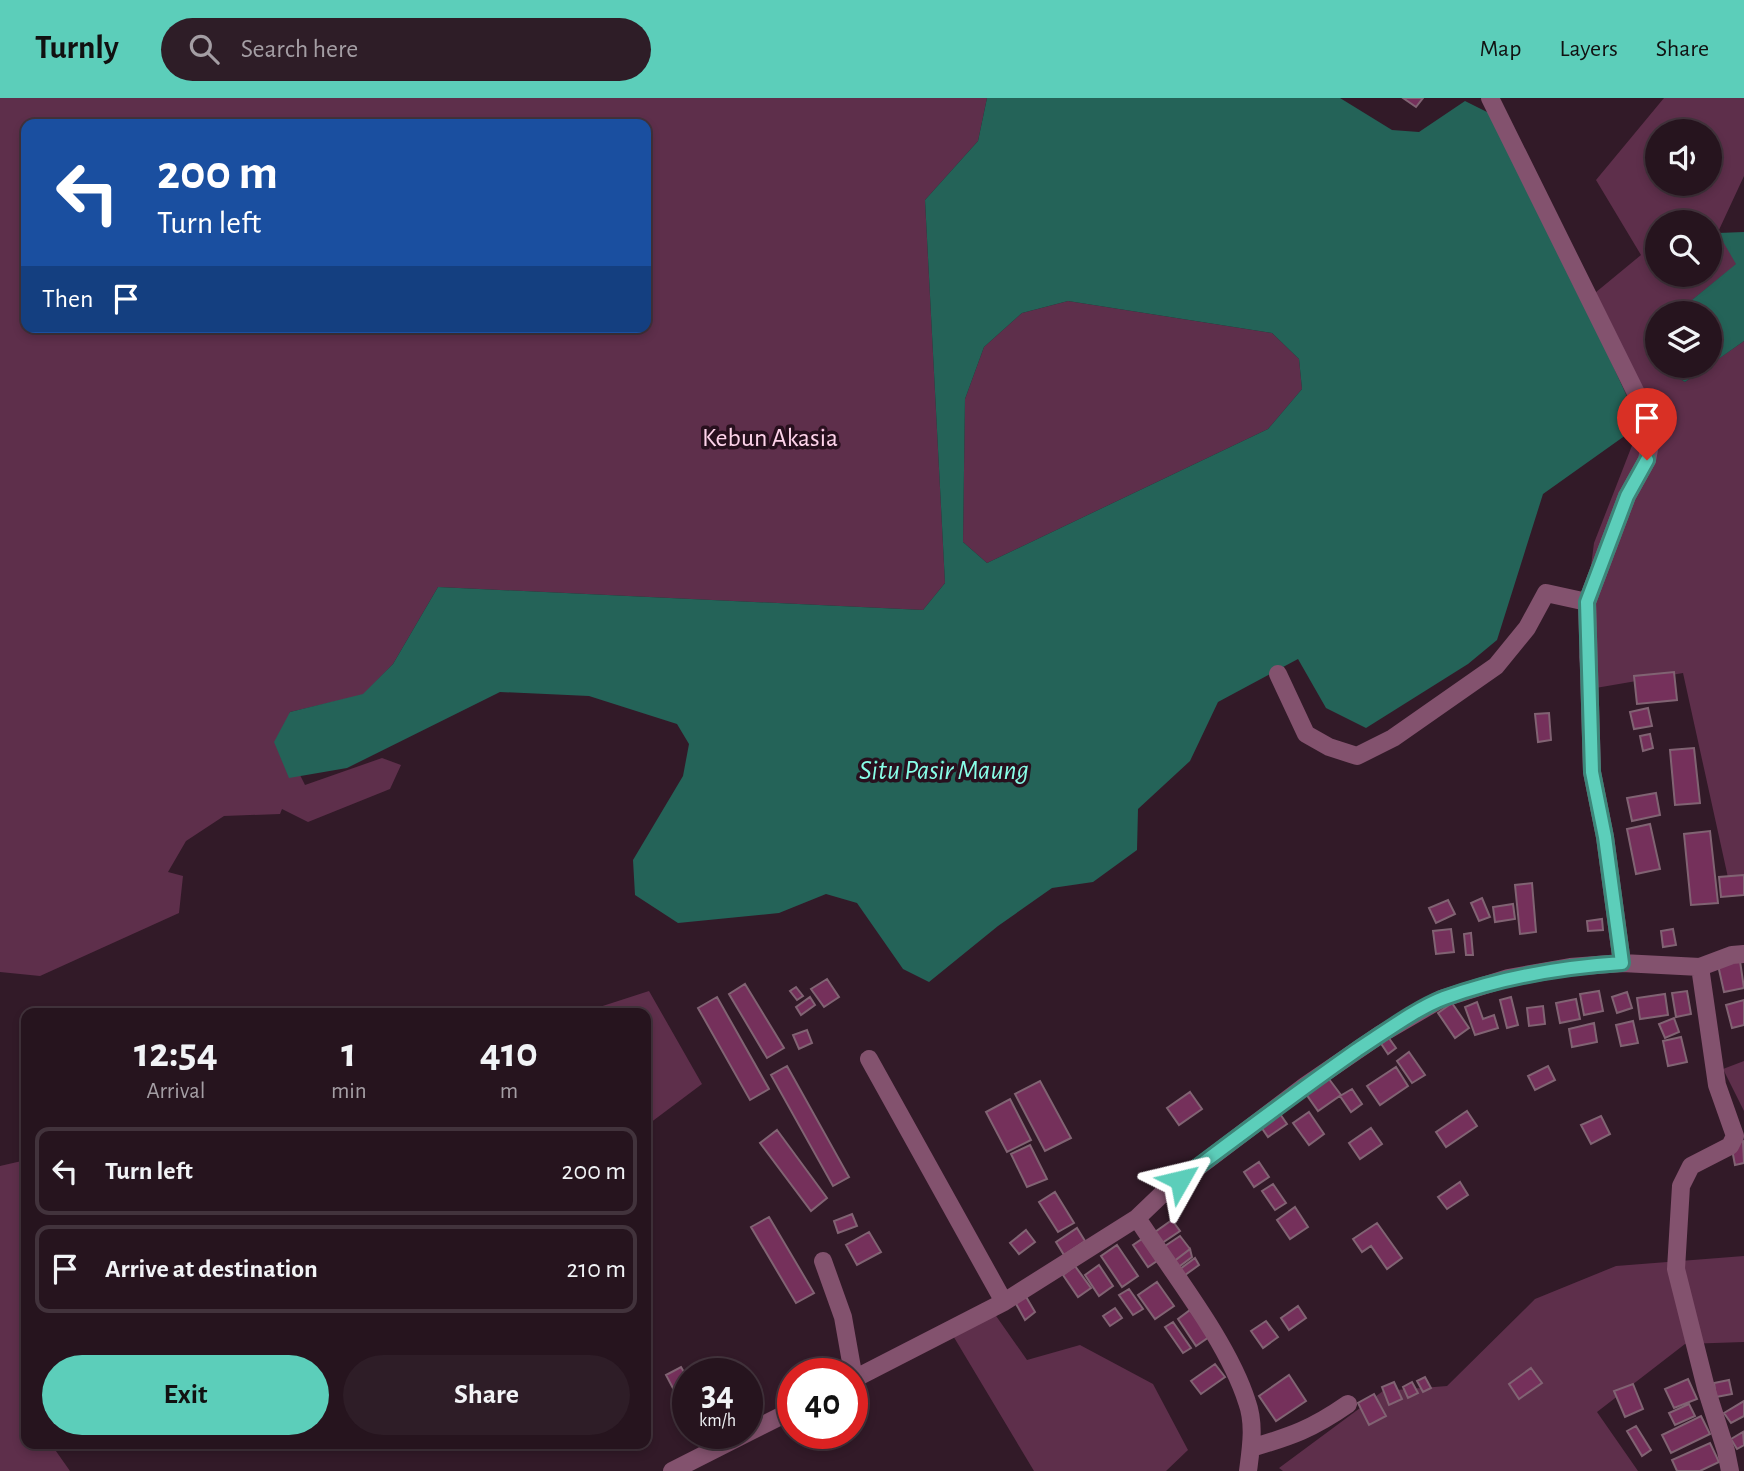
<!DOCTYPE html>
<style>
:root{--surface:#26141e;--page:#2e1d27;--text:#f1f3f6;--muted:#a49ea4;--line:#42333c;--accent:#5cceba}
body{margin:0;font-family:"Alegreya Sans",sans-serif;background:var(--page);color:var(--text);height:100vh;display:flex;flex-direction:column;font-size:26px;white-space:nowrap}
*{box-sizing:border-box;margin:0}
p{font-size:23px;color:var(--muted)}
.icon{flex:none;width:38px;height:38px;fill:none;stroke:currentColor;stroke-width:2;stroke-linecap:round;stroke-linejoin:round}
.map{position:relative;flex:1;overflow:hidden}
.drawer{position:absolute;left:21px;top:910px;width:630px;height:441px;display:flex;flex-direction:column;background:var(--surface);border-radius:14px;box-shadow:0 4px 10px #0003,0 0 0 2px var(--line)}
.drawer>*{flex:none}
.hud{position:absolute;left:21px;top:21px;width:630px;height:214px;border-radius:14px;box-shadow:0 4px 10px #0003,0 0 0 2px var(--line);background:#1a4fa0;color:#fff;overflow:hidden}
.tools{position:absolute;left:1645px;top:21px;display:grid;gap:14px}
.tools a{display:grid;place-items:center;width:77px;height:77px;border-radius:50%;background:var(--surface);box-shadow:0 4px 10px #0003,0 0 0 2px var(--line);font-size:35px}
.speed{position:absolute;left:672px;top:1260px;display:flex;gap:14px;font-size:35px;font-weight:700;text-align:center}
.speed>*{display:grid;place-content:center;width:91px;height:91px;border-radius:50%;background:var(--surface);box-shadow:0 4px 10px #0003,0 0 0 2px var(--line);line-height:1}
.speed small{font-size:18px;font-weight:400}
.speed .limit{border:10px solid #d22;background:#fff;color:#111}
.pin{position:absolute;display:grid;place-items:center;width:60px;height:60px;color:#fff;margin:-72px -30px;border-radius:50% 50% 50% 0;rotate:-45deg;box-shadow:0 0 7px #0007}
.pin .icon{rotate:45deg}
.me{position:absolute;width:77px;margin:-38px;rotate:53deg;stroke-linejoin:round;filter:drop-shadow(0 0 5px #0008)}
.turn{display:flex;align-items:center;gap:24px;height:147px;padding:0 21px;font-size:32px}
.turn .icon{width:91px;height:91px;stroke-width:2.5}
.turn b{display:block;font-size:49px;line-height:60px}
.then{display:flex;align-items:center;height:66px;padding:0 21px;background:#0003;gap:14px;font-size:26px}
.eta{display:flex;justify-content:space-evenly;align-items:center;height:119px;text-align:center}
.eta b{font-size:42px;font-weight:700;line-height:49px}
.button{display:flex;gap:14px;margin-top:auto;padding:14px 21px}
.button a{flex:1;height:80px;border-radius:42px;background:var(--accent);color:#111;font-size:28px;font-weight:700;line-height:80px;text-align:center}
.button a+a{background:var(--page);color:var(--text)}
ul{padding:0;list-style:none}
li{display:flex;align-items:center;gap:21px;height:88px;margin:0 14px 10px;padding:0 7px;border:4px solid var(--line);border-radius:14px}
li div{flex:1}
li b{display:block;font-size:26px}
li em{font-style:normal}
header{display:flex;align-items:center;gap:42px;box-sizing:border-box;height:98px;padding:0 35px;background:var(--accent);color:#111}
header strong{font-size:33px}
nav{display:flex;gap:38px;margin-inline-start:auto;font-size:24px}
.search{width:490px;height:63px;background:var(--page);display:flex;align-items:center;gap:18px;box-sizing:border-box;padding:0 24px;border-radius:38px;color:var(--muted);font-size:26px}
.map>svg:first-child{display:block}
.green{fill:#5e2f4b;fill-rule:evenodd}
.water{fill:#246358;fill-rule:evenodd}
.building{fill:#75305b;stroke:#816373;stroke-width:2}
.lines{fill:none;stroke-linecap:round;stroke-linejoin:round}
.minor{stroke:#83526e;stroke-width:18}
.route-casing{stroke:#3c8679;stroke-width:18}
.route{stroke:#5cceba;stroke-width:12}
.labels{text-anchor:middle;stroke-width:7;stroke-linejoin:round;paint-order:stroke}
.park-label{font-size:26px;fill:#fed3ea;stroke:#28101e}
.water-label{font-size:28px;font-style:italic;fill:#88fde7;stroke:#28101e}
</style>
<header>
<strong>Turnly</strong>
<div class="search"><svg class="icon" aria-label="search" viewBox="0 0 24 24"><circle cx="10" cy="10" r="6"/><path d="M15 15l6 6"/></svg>Search here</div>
<nav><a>Map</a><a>Layers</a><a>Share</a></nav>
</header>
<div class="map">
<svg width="1744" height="1373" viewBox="0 0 1744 1373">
<rect width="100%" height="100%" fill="#321a28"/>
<path class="green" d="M 0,0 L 987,0 L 978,43 L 925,102 L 945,485 L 923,512 L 438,489 L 393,566 L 363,597 L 290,614 L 283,643 L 305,687 L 382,660 L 401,667 L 390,691 L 308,724 L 282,711 L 280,716 L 224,718 L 186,743 L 168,774 L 183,778 L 179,815 L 40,878 L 0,874 ZM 26,26 L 646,26 L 646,229 L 26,229 Z
M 1664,0 L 1744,0 L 1744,78 L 1718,134 L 1737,166 L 1676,215 L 1657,215 L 1655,265 L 1685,284 L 1744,243 L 1744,784 L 1729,784 L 1683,575 L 1584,592 L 1579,559 L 1594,445 L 1640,327 L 1584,204 L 1641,157 L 1596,82 ZM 1657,33 L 1710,33 L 1710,86 L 1657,86 ZM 1657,124 L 1710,124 L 1710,177 L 1657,177 Z
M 1068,203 L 1272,235 L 1299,261 L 1302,291 L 1268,331 L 987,465 L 963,444 L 965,301 L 984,249 L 1022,215 Z
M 649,893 L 702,986 L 646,1028 L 646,915 L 581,915 Z
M 1744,963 L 1744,1013 L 1723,971 Z
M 26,1062 L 26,1346 L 51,1346 L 70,1373 L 0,1373 L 0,1068 Z
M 1744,1158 L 1744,1244 L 1685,1246 L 1597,1314 L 1638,1373 L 1283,1373 L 1279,1370 L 1383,1293 L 1447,1288 L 1535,1201 L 1616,1168 Z
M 987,1205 L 1027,1262 L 1080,1247 L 1153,1286 L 1188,1352 L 1166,1373 L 1034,1373 L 946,1226 Z"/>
<path class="water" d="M 987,0 L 1340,0 L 1392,32 L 1419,34 L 1465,3 L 1489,15 L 1584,204 L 1640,327 L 1543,396 L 1497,542 L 1468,566 L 1366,630 L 1326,610 L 1298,561 L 1218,604 L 1190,663 L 1138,711 L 1137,752 L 1093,784 L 1052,790 L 998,828 L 929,884 L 903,871 L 857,805 L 826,796 L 779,815 L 678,825 L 635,797 L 633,762 L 683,678 L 689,646 L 677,626 L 589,598 L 500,594 L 347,670 L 289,680 L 274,644 L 290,614 L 363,596 L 393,566 L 438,489 L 923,512 L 945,485 L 925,102 L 978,43 ZM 1068,203 L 1272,235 L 1299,261 L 1302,291 L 1268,331 L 987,465 L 963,444 L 965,301 L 984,249 L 1022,215 Z
M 1744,134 L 1744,243 L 1710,267 L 1710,215 L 1676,215 L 1736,166 L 1718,135 Z
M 1659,268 L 1708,268 L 1685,284 Z"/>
<path class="building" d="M 1403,0 L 1423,0 L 1416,9 Z
M 1674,574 L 1677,602 L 1637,606 L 1634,578 Z
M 1648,610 L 1652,628 L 1634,631 L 1630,614 Z
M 1549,615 L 1551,642 L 1538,644 L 1535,616 Z
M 1650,636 L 1653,650 L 1643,653 L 1640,638 Z
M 1694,650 L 1700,705 L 1675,707 L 1670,652 Z
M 1656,695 L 1660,717 L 1632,723 L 1627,700 Z
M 1650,726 L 1660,771 L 1636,776 L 1627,731 Z
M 1710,733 L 1718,805 L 1691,807 L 1684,736 Z
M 1744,777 L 1744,797 L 1721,799 L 1719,779 Z
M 1532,785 L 1536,834 L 1520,836 L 1515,787 Z
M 1482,800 L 1490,819 L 1479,823 L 1471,805 Z
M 1448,802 L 1455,816 L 1436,825 L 1429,810 Z
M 1513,806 L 1515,821 L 1495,824 L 1493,809 Z
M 1602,821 L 1603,832 L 1588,833 L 1587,823 Z
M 1451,831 L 1454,854 L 1436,856 L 1433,833 Z
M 1673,831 L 1676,847 L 1663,849 L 1661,833 Z
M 1471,835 L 1473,857 L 1466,857 L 1464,836 Z
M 1740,863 L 1744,890 L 1724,894 L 1718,867 Z
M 827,881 L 839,899 L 824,909 L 811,891 Z
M 745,886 L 784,950 L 767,960 L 729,896 Z
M 796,889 L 803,898 L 797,902 L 790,893 Z
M 1599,893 L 1603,913 L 1584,917 L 1580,896 Z
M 1687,893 L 1691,916 L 1676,919 L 1672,895 Z
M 1627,894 L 1632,910 L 1617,915 L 1612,899 Z
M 1665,896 L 1668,917 L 1640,921 L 1637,900 Z
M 717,899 L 769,991 L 750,1002 L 698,910 Z
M 810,899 L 815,907 L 801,917 L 796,909 Z
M 1511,899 L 1518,927 L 1507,930 L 1500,902 Z
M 1576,901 L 1580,921 L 1560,925 L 1556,905 Z
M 1744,902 L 1744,927 L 1732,930 L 1726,907 Z
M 1477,904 L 1483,921 L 1494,917 L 1498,930 L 1475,937 L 1465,909 Z
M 1452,905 L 1469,930 L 1455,940 L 1438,915 Z
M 1543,908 L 1545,926 L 1529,928 L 1527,910 Z
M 1674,920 L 1679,934 L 1665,940 L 1659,926 Z
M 1633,923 L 1638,945 L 1621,948 L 1616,927 Z
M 1594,925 L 1597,944 L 1572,949 L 1569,931 Z
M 807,932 L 812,945 L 799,951 L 793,937 Z
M 1386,936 L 1396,950 L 1388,956 L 1378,941 Z
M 1681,939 L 1687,964 L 1668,968 L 1663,943 Z
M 1409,954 L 1425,977 L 1412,985 L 1397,963 Z
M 787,968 L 849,1079 L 833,1088 L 771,977 Z
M 1548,968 L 1555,982 L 1535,992 L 1528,978 Z
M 1396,969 L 1408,988 L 1380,1007 L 1367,988 Z
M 1329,981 L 1341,997 L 1318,1013 L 1306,996 Z
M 1040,983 L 1071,1040 L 1045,1053 L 1015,996 Z
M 1352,991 L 1362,1006 L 1351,1014 L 1340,998 Z
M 1190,994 L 1202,1011 L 1179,1027 L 1167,1010 Z
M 1010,1001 L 1031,1042 L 1007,1054 L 986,1014 Z
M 1278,1013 L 1287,1026 L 1268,1039 L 1259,1026 Z
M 1467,1013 L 1477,1028 L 1446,1049 L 1436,1034 Z
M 1309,1014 L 1324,1036 L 1309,1047 L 1293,1025 Z
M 1601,1018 L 1610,1036 L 1591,1046 L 1581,1027 Z
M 1371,1030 L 1382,1046 L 1360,1061 L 1349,1045 Z
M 777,1032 L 827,1100 L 811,1113 L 760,1045 Z
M 1743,1043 L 1744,1065 L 1735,1067 L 1731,1046 Z
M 1030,1047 L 1047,1081 L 1027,1089 L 1011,1056 Z
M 1259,1064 L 1269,1079 L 1254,1089 L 1244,1074 Z
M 1460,1084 L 1468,1097 L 1447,1111 L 1438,1099 Z
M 1273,1086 L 1286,1105 L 1275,1112 L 1262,1093 Z
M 1055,1094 L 1074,1125 L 1058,1134 L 1039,1104 Z
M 1295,1109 L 1308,1129 L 1290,1141 L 1277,1122 Z
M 852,1116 L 857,1128 L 838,1135 L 834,1123 Z
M 769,1119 L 814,1195 L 796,1205 L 751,1129 Z
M 1172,1122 L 1180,1133 L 1162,1145 L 1155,1134 Z
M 1377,1125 L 1402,1160 L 1387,1171 L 1371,1148 L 1362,1154 L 1353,1141 Z
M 1077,1130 L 1085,1143 L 1064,1157 L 1056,1144 Z
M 1026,1132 L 1035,1144 L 1019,1156 L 1010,1145 Z
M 869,1134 L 881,1154 L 857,1167 L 846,1147 Z
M 1180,1138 L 1190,1151 L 1173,1164 L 1162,1150 Z
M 1142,1141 L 1157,1163 L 1148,1169 L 1133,1147 Z
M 1117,1147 L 1138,1178 L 1122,1189 L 1101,1158 Z
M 1190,1151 L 1192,1159 L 1176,1171 L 1173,1164 Z
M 1195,1160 L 1199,1167 L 1181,1180 L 1176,1174 Z
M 1099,1167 L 1113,1188 L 1099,1198 L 1085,1177 Z
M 1075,1168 L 1091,1190 L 1078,1199 L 1063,1177 Z
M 1157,1184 L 1174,1208 L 1155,1221 L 1138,1197 Z
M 1129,1191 L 1143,1211 L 1133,1217 L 1119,1197 Z
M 1025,1197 L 1035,1214 L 1025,1222 L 1015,1204 Z
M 1298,1208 L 1306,1220 L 1289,1232 L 1281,1220 Z
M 1115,1210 L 1122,1220 L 1110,1228 L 1103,1218 Z
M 1190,1212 L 1209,1239 L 1196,1248 L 1178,1221 Z
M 1266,1223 L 1278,1239 L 1263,1250 L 1251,1233 Z
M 1173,1224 L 1191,1250 L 1183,1255 L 1165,1229 Z
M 1215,1266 L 1225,1279 L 1201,1296 L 1191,1283 Z
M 681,1269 L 688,1281 L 688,1311 L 685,1313 L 666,1277 Z
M 1531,1270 L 1542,1285 L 1519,1301 L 1509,1286 Z
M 1289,1277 L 1306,1303 L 1276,1323 L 1259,1298 Z
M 1425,1279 L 1431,1290 L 1423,1294 L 1417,1283 Z
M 1688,1281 L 1697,1301 L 1674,1310 L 1665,1291 Z
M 1729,1282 L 1732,1296 L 1716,1299 L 1714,1285 Z
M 1394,1284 L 1402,1301 L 1389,1307 L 1382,1289 Z
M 1412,1284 L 1418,1295 L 1408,1300 L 1403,1289 Z
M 1633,1286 L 1643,1311 L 1625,1319 L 1614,1293 Z
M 1374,1296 L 1386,1318 L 1369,1327 L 1358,1305 Z
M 1744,1303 L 1744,1318 L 1731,1325 L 1724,1315 Z
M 1689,1306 L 1695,1318 L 1675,1327 L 1669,1315 Z
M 1701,1318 L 1710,1336 L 1671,1355 L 1662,1337 Z
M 1636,1328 L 1651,1352 L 1642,1358 L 1627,1333 Z
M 1743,1334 L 1744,1347 L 1737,1351 L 1731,1341 Z
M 1710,1345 L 1719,1364 L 1700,1373 L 1677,1373 L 1672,1362 Z"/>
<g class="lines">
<path class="minor" d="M 1490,0 L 1647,317 L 1650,346 L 1647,362 L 1627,398 L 1587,504 L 1592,674 L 1605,739 L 1622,865
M 1278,576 L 1306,636 L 1329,649 L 1357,658 L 1393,640 L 1496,568 L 1527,530 L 1546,495 L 1587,504
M 1700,869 L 1717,987 L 1735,1038 L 1730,1048 L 1691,1068 L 1681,1088 L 1676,1171 L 1706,1290 L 1726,1353 L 1730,1373
M 869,961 L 1004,1204
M 1137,1120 C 1172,1174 1228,1244 1247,1304 C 1255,1326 1251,1350 1248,1373
M 823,1163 L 843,1219 L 854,1281
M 852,1282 L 1004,1204 L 1137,1120 L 1160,1098 L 1305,988 L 1381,936 L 1441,901 L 1508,880 L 1570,869 L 1622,865 L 1700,869 L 1732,857 L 1744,856
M 747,1335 L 793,1312
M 1251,1350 C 1292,1338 1312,1331 1348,1306
M 672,1373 L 747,1335"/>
</g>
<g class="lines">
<defs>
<path id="route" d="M 1180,1082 C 1239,1038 1297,994 1357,952 C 1382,936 1417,910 1444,900 C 1502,879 1561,869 1622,865 L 1605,739 L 1592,674 L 1587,504 L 1627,398 L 1647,362"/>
</defs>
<use href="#route" class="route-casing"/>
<use href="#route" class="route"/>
</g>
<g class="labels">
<g class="park-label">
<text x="770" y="348">Kebun Akasia</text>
</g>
<g class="water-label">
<text x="944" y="681">Situ Pasir Maung</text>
</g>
</g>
</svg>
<div class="tools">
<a><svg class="icon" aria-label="sound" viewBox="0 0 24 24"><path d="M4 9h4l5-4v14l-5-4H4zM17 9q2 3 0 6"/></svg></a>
<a><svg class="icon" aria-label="search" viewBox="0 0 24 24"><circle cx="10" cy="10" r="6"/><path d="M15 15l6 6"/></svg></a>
<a><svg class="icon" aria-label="layers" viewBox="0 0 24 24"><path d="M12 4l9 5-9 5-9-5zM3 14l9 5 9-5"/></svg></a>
</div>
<div class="speed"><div>34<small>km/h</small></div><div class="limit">40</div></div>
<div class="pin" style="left:1647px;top:362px;background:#d93025"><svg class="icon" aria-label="arrive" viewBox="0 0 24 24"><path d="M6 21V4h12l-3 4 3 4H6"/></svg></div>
<svg class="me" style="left:1180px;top:1082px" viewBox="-20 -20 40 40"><path d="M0-17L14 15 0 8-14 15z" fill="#5cceba" stroke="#fff" stroke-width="4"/></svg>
<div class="hud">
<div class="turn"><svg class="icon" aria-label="left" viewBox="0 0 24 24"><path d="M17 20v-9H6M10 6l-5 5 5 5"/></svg><div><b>200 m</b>Turn left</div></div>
<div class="then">Then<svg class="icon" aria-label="arrive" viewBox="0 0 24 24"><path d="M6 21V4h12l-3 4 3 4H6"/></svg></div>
</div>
<section class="drawer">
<div class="eta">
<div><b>12:54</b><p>Arrival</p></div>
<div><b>1</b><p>min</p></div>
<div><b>410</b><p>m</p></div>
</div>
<ul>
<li><svg class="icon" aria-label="left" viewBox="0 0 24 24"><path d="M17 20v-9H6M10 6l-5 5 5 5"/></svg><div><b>Turn left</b></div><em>200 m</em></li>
<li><svg class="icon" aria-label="arrive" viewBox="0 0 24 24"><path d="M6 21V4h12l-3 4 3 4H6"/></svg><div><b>Arrive at destination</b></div><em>210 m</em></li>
</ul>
<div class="button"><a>Exit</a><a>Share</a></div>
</section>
</div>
